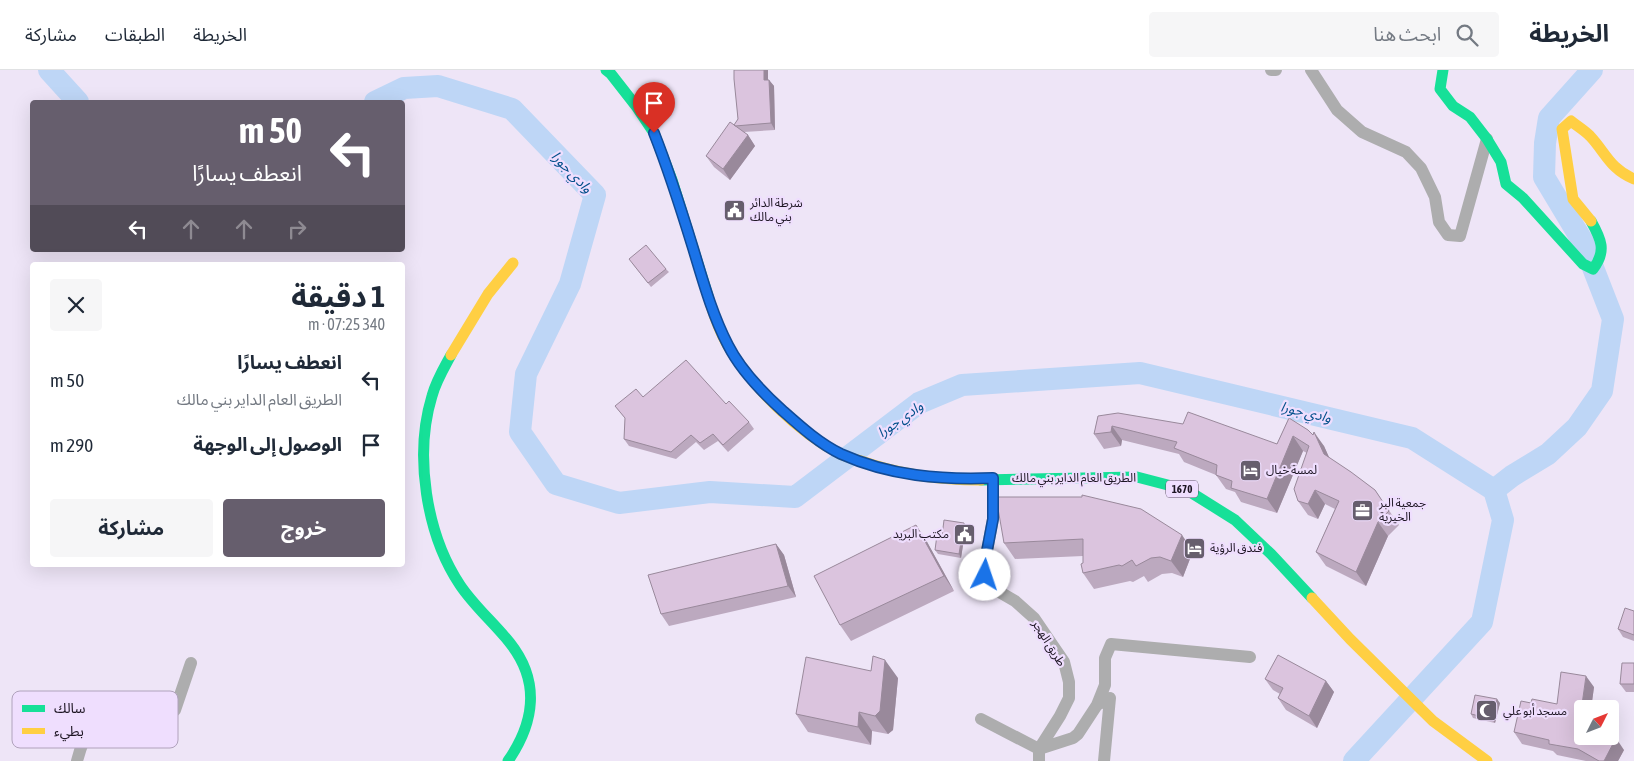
<!DOCTYPE html>
<html lang="ar">
<meta charset="utf-8">
<style>
:root{--surface:#fff;--page:#f6f6f7;--text:#1f2937;--muted:#747a83;--line:#e0e1e3;--accent:#665e6d}
body{margin:0;font-family:"Asap Condensed","Noto Sans Arabic",sans-serif;background:var(--page);color:var(--text);direction:rtl;height:100vh;display:flex;flex-direction:column;font-size:19px;white-space:nowrap}
*{box-sizing:border-box;margin:0}
p{font-size:16px;color:var(--muted)}
.icon{flex:none;width:28px;height:28px;fill:none;stroke:currentColor;stroke-width:2;stroke-linecap:round;stroke-linejoin:round}
.map{position:relative;flex:1;overflow:hidden;direction:ltr}
.details{position:absolute;left:30px;top:192px;width:375px;height:305px;display:flex;flex-direction:column;background:var(--surface);border-radius:5px;box-shadow:0 5px 20px #0002;direction:rtl}
.details>*{flex:none}
.guide{position:absolute;left:30px;top:30px;width:375px;height:152px;border-radius:5px;box-shadow:0 5px 20px #0002;direction:rtl;background:#665e6d;color:#fff;overflow:hidden}
.needle{width:32px;rotate:48deg}
.fabs{position:absolute;left:1574px;top:630px;display:grid;gap:10px}
.fabs a{display:grid;place-items:center;width:45px;height:45px;border-radius:5px;background:var(--surface);box-shadow:0 5px 20px #0002;font-size:25px}
.pin{position:absolute;display:grid;place-items:center;width:42px;height:42px;color:#fff;margin:-51px -21px;border-radius:50% 50% 50% 0;rotate:-45deg;box-shadow:0 0 5px #0007}
.pin .icon{rotate:45deg}
.me{position:absolute;width:55px;margin:-28px;rotate:4deg;stroke-linejoin:round;filter:drop-shadow(0 0 4px #0008)}
.turn{display:flex;align-items:center;gap:18px;height:105px;padding:0 20px;font-size:22px}
.turn .icon{width:65px;height:65px;stroke-width:2.5}
.turn b{display:block;font-size:35px;line-height:42px}
.lanes{display:flex;align-items:center;height:48px;padding:0 20px;background:#0003;justify-content:center;gap:25px;direction:ltr}
.lanes .off{opacity:.35}
.round{display:grid;place-items:center;flex:none;width:52px;height:52px;border-radius:5px;background:var(--page)}
.summary{display:flex;align-items:center;justify-content:space-between;height:85px;padding:0 20px}
h1{font-size:30px;font-weight:700;line-height:38px}
.primary-button{display:flex;gap:10px;margin-top:auto;padding:10px 20px}
.primary-button a{flex:1;height:58px;border-radius:5px;background:var(--accent);color:#fff;font-size:20px;font-weight:700;line-height:58px;text-align:center}
.primary-button a+a{background:var(--page);color:var(--text)}
ul{padding:0;list-style:none}
li{display:flex;align-items:center;gap:15px;height:65px;padding:0 20px}
li div{flex:1}
li b{display:block;font-size:19px}
li em{font-style:normal}
header{display:flex;align-items:center;gap:30px;box-sizing:border-box;height:70px;padding:0 25px;background:var(--surface);border-bottom:1px solid var(--line)}
header strong{font-size:24px}
nav{display:flex;gap:28px;margin-inline-start:auto;font-size:18px}
.search{width:350px;height:45px;background:var(--page);display:flex;align-items:center;gap:12px;box-sizing:border-box;padding:0 18px;border-radius:5px;color:var(--muted);font-size:19px}
.map>svg:first-child{display:block}
.lines{fill:none;stroke-linecap:round;stroke-linejoin:round}
.river{stroke:#bed6f6;stroke-width:22}
.street{stroke:#adadae;stroke-width:12}
.fast{stroke:#16e098;stroke-width:11}
.slow{stroke:#ffcf43;stroke-width:11}
.wall{fill:#bca9bf}
.shaded-wall{fill:#99899b}
.building{fill:#dbc4de;stroke:#99899b}
.route-casing{stroke:#114b97;stroke-width:12}
.route{stroke:#1a73e8;stroke-width:9}
.labels{text-anchor:middle;stroke-width:4.5;stroke-linejoin:round;paint-order:stroke}
.shield{fill:#efdefe;stroke:#5c5165;stroke-width:1}
.shield-label{font-size:11px;font-weight:bold;fill:#1d1523}
.poi-label{font-size:12px;fill:#1d1523;stroke:#efdefe;text-anchor:start}
.street-label{font-size:12px;fill:#1d1523;stroke:#efdefe}
.water-label{font-size:14px;font-style:italic;fill:#004f8a;stroke:#efdefe}
.key{fill:#efdefe;stroke:#b0a2bc;stroke-width:1}
.key-label{font-size:14px;fill:#1d1523}
</style>
<header>
<strong>الخريطة</strong>
<div class="search"><svg class="icon" aria-label="search" viewBox="0 0 24 24"><circle cx="10" cy="10" r="6"/><path d="M15 15l6 6"/></svg>ابحث هنا</div>
<nav><a>الخريطة</a><a>الطبقات</a><a>مشاركة</a></nav>
</header>
<div class="map">
<svg width="1634" height="691" viewBox="0 0 1634 691">
<rect width="100%" height="100%" fill="#eee5f7"/>
<g class="lines">
<path class="river" d="M 49,0 L 78,32
M 375,32 L 404,18 L 438,16 L 512,39 L 595,125 L 570,214 L 526,304 L 520,362 L 556,414 L 619,433 L 710,422 L 795,427 L 919,333 L 962,315 L 1140,303 L 1412,368 L 1494,420 L 1503,450 L 1482,552 L 1354,691
M 1494,420 L 1512,406 L 1548,384 L 1577,357 L 1602,321 L 1613,249 L 1583,172 L 1544,107 L 1545,73 L 1549,48 L 1592,0"/>
<path class="street" d="M 1271,0 L 1276,0
M 1311,0 L 1337,40 L 1362,62 L 1406,82 L 1421,98 L 1435,127 L 1439,152 L 1448,165 L 1460,166 L 1487,69
M 993,408 L 993,449 L 986,486 L 985,505 L 996,520 L 1015,531 L 1034,548 L 1064,592 L 1069,612 L 1069,628 L 1060,646 L 1039,679 L 1039,691
M 1097,635 L 1105,615 L 1105,588 L 1111,574 L 1250,587
M 981,649 L 1039,679 L 1073,668 L 1078,664 L 1097,635 L 1110,628 L 1104,691
M 77,691 C 84,664 93,643 126,644 C 131,644 136,646 141,647 C 150,648 160,647 169,646 L 175,640 L 191,593"/>
<path class="fast" d="M 606,0 L 611,4 L 636,36 L 654,63 L 672,110 L 708,226
M 1443,0 L 1440,19 L 1453,36 L 1470,47 L 1487,69 L 1501,92 L 1506,114 L 1523,128 L 1583,194 L 1593,199 C 1607,181 1601,169 1591,151
M 451,285 C 444,298 436,311 432,326 C 414,385 426,464 460,515 C 474,536 494,553 510,573 C 540,611 535,652 508,691
M 981,410 L 1137,407 L 1187,420 L 1235,450 L 1271,484 L 1312,528"/>
<path class="slow" d="M 1591,151 L 1573,129 L 1562,59 L 1571,51 C 1577,56 1584,60 1590,66 C 1606,83 1610,99 1634,109
M 708,226 C 713,243 719,261 728,276 C 751,316 798,362 840,384 C 846,387 854,389 861,391 C 901,405 940,410 981,410
M 451,285 L 488,224 L 513,193
M 1312,528 L 1350,569 L 1433,651 L 1487,691"/>
</g>
<path class="wall" d="M 734,0 L 768,0 L 768,10 L 769,10 L 774,16 L 775,60 L 744,62 L 748,65 L 755,76 L 730,110 L 714,97 L 706,86 L 734,55 L 738,49 Z
M 632,193 L 666,199 L 669,202 L 651,217 Z
M 643,327 L 726,334 L 749,352 L 754,359 L 728,382 L 718,371 L 704,380 L 696,372 L 676,389 L 629,376 L 624,369 L 625,348 L 615,336 Z
M 1098,346 L 1277,374 L 1289,348 L 1324,376 L 1329,388 L 1375,420 L 1399,455 L 1388,466 L 1366,516 L 1326,496 L 1316,482 L 1335,439 L 1325,434 L 1318,449 L 1308,445 L 1298,431 L 1307,383 L 1303,381 L 1277,443 L 1241,432 L 1235,422 L 1226,419 L 1216,405 L 1184,392 L 1179,384 L 1122,370 L 1121,376 L 1104,379 L 1094,364 Z
M 1082,427 L 1193,481 L 1183,507 L 1172,503 L 1162,504 L 1148,512 L 1144,506 L 1133,512 L 1130,511 L 1094,519 L 1083,503 L 1083,486 L 1015,489 L 1004,473 Z
M 966,456 L 961,488 L 938,484 L 935,480 L 942,466 Z
M 926,470 L 954,521 L 851,571 L 840,555 Z
M 776,474 L 784,485 L 796,527 L 669,556 L 661,544 Z
M 1634,541 L 1634,571 L 1623,567 L 1618,559 Z
M 1634,593 L 1634,622 L 1626,622 L 1620,614 Z
M 898,608 L 893,660 L 888,664 L 872,661 L 871,675 L 808,662 L 796,644 Z
M 1265,609 L 1326,611 L 1334,622 L 1317,658 L 1286,640 L 1278,628 L 1280,624 L 1273,620 Z
M 1594,617 L 1591,639 L 1582,639 L 1582,666 L 1624,680 L 1618,691 L 1586,691 L 1557,685 L 1553,681 L 1522,674 L 1514,662 L 1531,633 L 1557,634 Z
M 1500,633 L 1495,653 L 1473,648 L 1471,644 Z"/>
<path class="shaded-wall" d="M 764,0 L 768,0 L 768,17 L 764,10 Z
M 769,10 L 774,16 L 775,60 L 771,53 Z
M 748,65 L 755,76 L 730,110 L 723,99 Z
M 1112,356 L 1122,370 L 1121,376 L 1111,362 Z
M 1314,362 L 1324,376 L 1334,398 L 1324,384 Z
M 1293,366 L 1303,381 L 1277,443 L 1267,429 Z
M 1315,420 L 1325,434 L 1318,449 L 1308,434 Z
M 1378,452 L 1388,466 L 1366,516 L 1356,502 Z
M 964,453 L 966,456 L 961,488 L 959,484 Z
M 916,455 L 926,470 L 954,521 L 944,506 Z
M 1182,465 L 1193,481 L 1183,507 L 1171,491 Z
M 776,474 L 784,485 L 796,527 L 788,516 Z
M 885,590 L 898,608 L 893,660 L 888,664 L 875,646 Z
M 1586,606 L 1594,617 L 1591,639 L 1582,639 L 1582,652 L 1580,649 Z
M 1326,611 L 1334,622 L 1317,658 L 1309,646 Z
M 1497,629 L 1500,633 L 1495,653 L 1492,649 Z
M 859,642 L 872,661 L 871,675 L 858,657 Z
M 1616,668 L 1624,680 L 1618,691 L 1604,691 Z"/>
<path class="building" d="M 734,0 L 764,0 L 764,10 L 769,10 L 771,53 L 735,56 L 734,55 L 738,49 L 734,9 Z
M 730,52 L 748,65 L 723,99 L 706,86 Z
M 646,175 L 666,199 L 648,213 L 629,189 Z
M 686,290 L 726,334 L 729,331 L 749,352 L 723,375 L 713,364 L 700,373 L 691,365 L 671,382 L 624,369 L 625,348 L 615,336 L 636,319 L 643,327 Z
M 1188,342 L 1277,374 L 1289,348 L 1308,360 L 1313,365 L 1314,362 L 1324,384 L 1351,402 L 1375,420 L 1389,441 L 1378,452 L 1356,502 L 1316,482 L 1339,431 L 1315,420 L 1308,434 L 1298,431 L 1294,419 L 1309,376 L 1293,366 L 1267,429 L 1231,418 L 1232,411 L 1216,405 L 1217,395 L 1174,378 L 1177,372 L 1112,356 L 1111,362 L 1094,364 L 1098,346 L 1118,343 L 1183,354 Z
M 1082,425 L 1141,439 L 1182,465 L 1171,491 L 1160,487 L 1151,488 L 1136,496 L 1132,490 L 1122,496 L 1119,495 L 1083,503 L 1081,494 L 1083,493 L 1083,469 L 1004,473 L 996,427 L 1082,427 Z
M 944,450 L 964,453 L 959,484 L 935,480 L 937,465 L 942,466 Z
M 916,455 L 944,506 L 840,555 L 814,506 Z
M 776,474 L 788,516 L 661,544 L 648,505 Z
M 1625,538 L 1634,541 L 1634,565 L 1618,559 Z
M 1278,585 L 1326,611 L 1309,646 L 1278,628 L 1283,618 L 1265,609 Z
M 873,586 L 885,590 L 880,641 L 875,646 L 859,642 L 858,657 L 796,644 L 806,587 L 871,601 Z
M 1622,593 L 1634,593 L 1634,614 L 1620,614 Z
M 1561,602 L 1586,606 L 1580,649 L 1582,650 L 1582,666 L 1610,666 L 1610,665 L 1616,668 L 1604,691 L 1599,691 L 1578,679 L 1549,674 L 1549,670 L 1514,662 L 1521,631 L 1531,633 L 1532,629 L 1557,634 Z
M 1475,625 L 1497,629 L 1492,649 L 1471,644 Z"/>
<g class="lines">
<defs>
<path id="route" d="M 654,63 C 669,101 681,139 693,178 C 703,211 712,244 728,275 C 740,299 763,323 783,341 C 801,357 820,374 841,384 C 890,406 941,410 993,408 L 993,449 L 986,486 L 985,505"/>
</defs>
<use href="#route" class="route-casing"/>
<use href="#route" class="route"/>
</g>
<defs>
<symbol id="civic-square" viewBox="-11 -11 22 22"><rect x="-9" y="-9" width="18" height="18" rx="4" fill="#665e6d" stroke="#efdefe"/><path d="M-.6-6.5H3V-4.5H.6V-3L4-1V1h2V6H-6V1h2V-1L-.6-3ZM-1.2 2.5V6h2.4V2.5Z" fill="#fff"/></symbol>
<symbol id="hotel-square" viewBox="-11 -11 22 22"><rect x="-9" y="-9" width="18" height="18" rx="4" fill="#665e6d" stroke="#efdefe"/><path d="M-6-4.5h1.5V1H6V5H4.5V3h-9V5H-6ZM-4 0a1.8 1.8 0 1 1 3.6 0ZM.5 0V-2.5h3Q6-2.5 6 0Z" fill="#fff"/></symbol>
<symbol id="office-square" viewBox="-11 -11 22 22"><rect x="-9" y="-9" width="18" height="18" rx="4" fill="#665e6d" stroke="#efdefe"/><path d="M-6-3h4V-5.5h4V-3h4V5H-6ZM-1-4.5V-3h2v-1.5ZM-6 0V1H6V0Z" fill="#fff"/></symbol>
<symbol id="mosque-square" viewBox="-11 -11 22 22"><rect x="-9" y="-9" width="18" height="18" rx="4" fill="#665e6d" stroke="#efdefe"/><path d="M3.5-4.9A6 6 0 1 0 3.5 4.9A5 5 0 1 1 3.5-4.9Z" fill="#fff"/></symbol>
</defs>
<g fill-rule="evenodd">
<use href="#civic-square" x="722" y="128" width="25" height="25"/>
<use href="#hotel-square" x="1238" y="388" width="25" height="25"/>
<use href="#office-square" x="1350" y="428" width="25" height="25"/>
<use href="#civic-square" x="952" y="452" width="25" height="25"/>
<use href="#hotel-square" x="1182" y="466" width="25" height="25"/>
<use href="#mosque-square" x="1474" y="628" width="25" height="25"/>
</g>
<g class="labels">
<rect class="shield" x="1166" y="410.5" width="32" height="17" rx="4"/>
<g class="shield-label">
<text x="1182" y="423">1670</text>
</g>
<g class="poi-label">
<text x="750" y="137">شرطة الدائر<tspan x="750" dy="14">بني مالك</tspan></text>
<text x="1266" y="404">لمسة خيال</text>
<text x="1379" y="437">جمعية البر<tspan x="1379" dy="14">الخيرية</tspan></text>
<text x="949" y="468" text-anchor="end">مكتب البريد</text>
<text x="1210" y="482">فندق الرؤية</text>
<text x="1503" y="645">مسجد أبو علي</text>
</g>
<g class="street-label">
<text x="1074" y="412">الطريق العام الداير بني مالك</text>
<text transform="translate(1049 573) rotate(58)" y="4">طريق الهجر</text>
</g>
<g class="water-label">
<text transform="translate(572 102) rotate(46)" y="5">وادي جورا</text>
<text transform="translate(1306 342) rotate(13)" y="5">وادي جورا</text>
<text transform="translate(900 349) rotate(-35)" y="5">وادي جورا</text>
</g>
</g>
<rect x="12" y="621" width="166" height="57" rx="8" class="key"/>
<rect x="22" y="635" width="23" height="7" fill="#16e098"/>
<rect x="22" y="658" width="23" height="6" fill="#ffcf43"/>
<g class="key-label">
<text x="54" y="643">سالك</text>
<text x="54" y="666">بطيء</text>
</g>
</svg>
<div class="fabs">
<a><svg class="needle" viewBox="-14 -14 28 28"><path d="M0-13l5 13h-10z" fill="#e53935"/><path d="M0 13l5-13h-10z" fill="#747a83"/></svg></a>
</div>
<div class="pin" style="left:654px;top:63px;background:#d93025"><svg class="icon" aria-label="arrive" viewBox="0 0 24 24"><path d="M6 21V4h12l-3 4 3 4H6"/></svg></div>
<svg class="me" style="left:985px;top:505px" viewBox="-20 -20 40 40"><circle r="19" fill="#fff"/><path d="M0-13L10 11 0 6-10 11z" fill="#1a73e8"/></svg>
<div class="guide">
<div class="turn"><svg class="icon" aria-label="left" viewBox="0 0 24 24"><path d="M17 20v-9H6M10 6l-5 5 5 5"/></svg><div><b>50 m</b>انعطف يسارًا</div></div>
<div class="lanes"><svg class="icon" aria-label="left" viewBox="0 0 24 24"><path d="M17 20v-9H6M10 6l-5 5 5 5"/></svg><svg class="icon off" aria-label="ahead" viewBox="0 0 24 24"><path d="M12 20V5M6 11l6-6 6 6"/></svg><svg class="icon off" aria-label="ahead" viewBox="0 0 24 24"><path d="M12 20V5M6 11l6-6 6 6"/></svg><svg class="icon off" aria-label="right" viewBox="0 0 24 24"><path d="M7 20v-9h11M14 6l5 5-5 5"/></svg></div>
</div>
<section class="details">
<div class="summary"><div><h1>1 دقيقة</h1><p>340 m · 07:25</p></div><a class="round"><svg class="icon" aria-label="close" viewBox="0 0 24 24"><path d="M6 6l12 12M18 6L6 18"/></svg></a></div>
<ul>
<li><svg class="icon" aria-label="left" viewBox="0 0 24 24"><path d="M17 20v-9H6M10 6l-5 5 5 5"/></svg><div><b>انعطف يسارًا</b><p>الطريق العام الداير بني مالك</p></div><em>50 m</em></li>
<li><svg class="icon" aria-label="arrive" viewBox="0 0 24 24"><path d="M6 21V4h12l-3 4 3 4H6"/></svg><div><b>الوصول إلى الوجهة</b></div><em>290 m</em></li>
</ul>
<div class="primary-button"><a>خروج</a><a>مشاركة</a></div>
</section>
</div>
